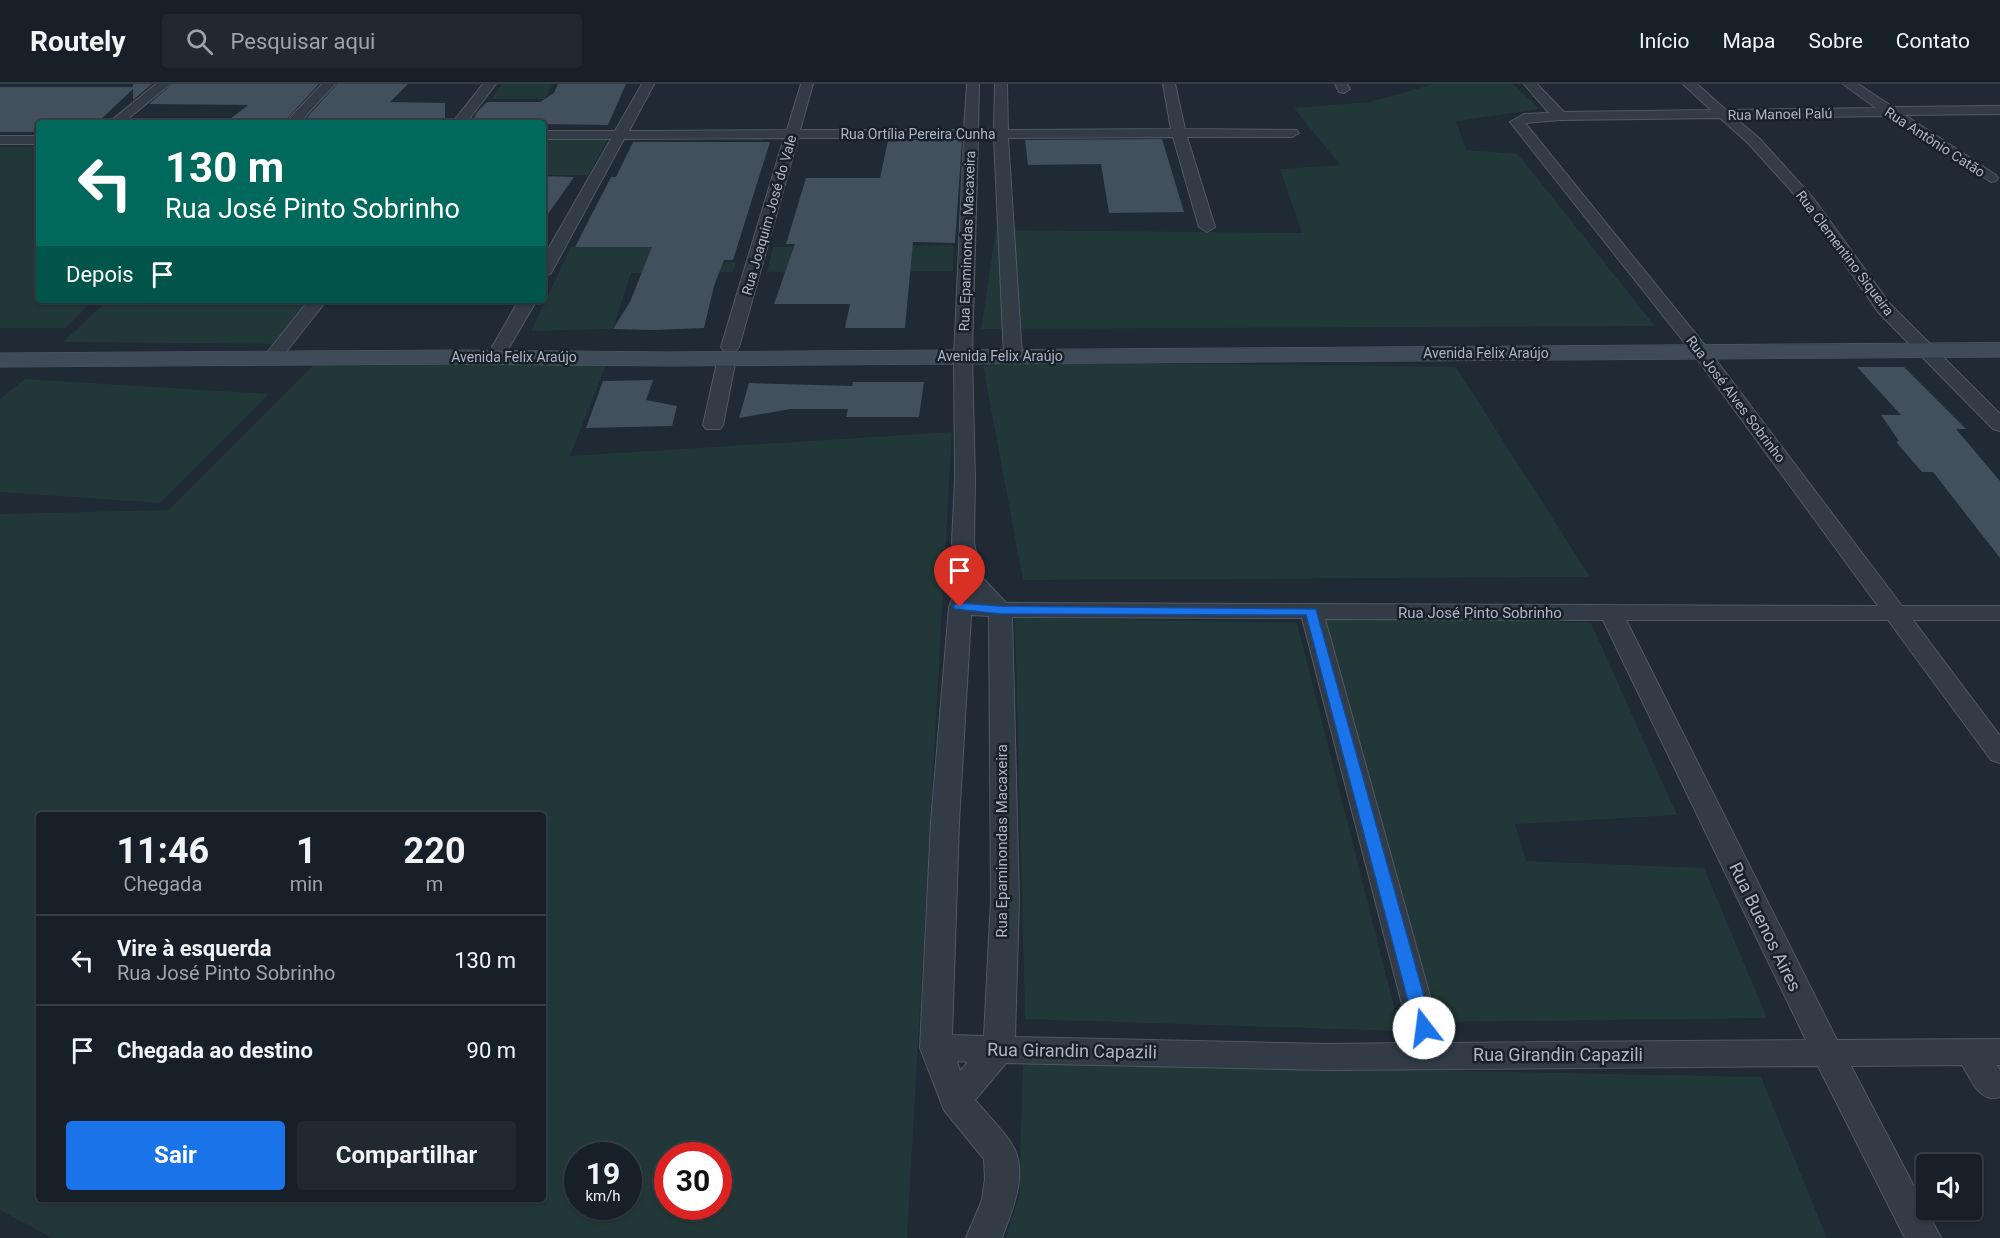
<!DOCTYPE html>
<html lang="pt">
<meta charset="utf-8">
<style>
:root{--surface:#172028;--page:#202830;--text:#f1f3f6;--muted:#9ea3a8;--line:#363e45;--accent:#1a73e8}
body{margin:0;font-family:Roboto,sans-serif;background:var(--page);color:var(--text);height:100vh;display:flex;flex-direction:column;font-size:22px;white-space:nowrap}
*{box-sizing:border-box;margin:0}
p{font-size:20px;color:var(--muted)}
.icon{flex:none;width:33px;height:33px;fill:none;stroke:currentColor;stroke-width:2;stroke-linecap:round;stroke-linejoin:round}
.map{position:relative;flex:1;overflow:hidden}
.side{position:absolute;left:36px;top:728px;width:510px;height:390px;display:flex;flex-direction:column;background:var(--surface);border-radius:6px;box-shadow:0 2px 4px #0004,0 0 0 2px var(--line)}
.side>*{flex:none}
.top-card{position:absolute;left:36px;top:36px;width:510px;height:183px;border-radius:6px;box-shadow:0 2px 4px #0004,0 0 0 2px var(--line);background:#00695c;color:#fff;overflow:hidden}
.tools{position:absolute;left:1916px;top:1070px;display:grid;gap:12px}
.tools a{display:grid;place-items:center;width:66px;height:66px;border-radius:6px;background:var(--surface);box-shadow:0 2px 4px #0004,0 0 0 2px var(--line);font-size:30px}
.speed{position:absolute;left:564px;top:1058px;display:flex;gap:12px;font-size:30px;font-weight:700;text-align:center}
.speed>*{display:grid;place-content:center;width:78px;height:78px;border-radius:50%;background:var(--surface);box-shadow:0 2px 4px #0004,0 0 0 2px var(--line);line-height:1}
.speed small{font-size:15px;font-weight:400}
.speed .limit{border:9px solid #d22;background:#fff;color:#111}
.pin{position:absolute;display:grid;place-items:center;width:51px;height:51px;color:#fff;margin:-62px -26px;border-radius:50% 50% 50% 0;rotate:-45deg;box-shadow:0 0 6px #0007}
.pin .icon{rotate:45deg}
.me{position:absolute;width:66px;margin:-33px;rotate:345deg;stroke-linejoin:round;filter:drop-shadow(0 0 4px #0008)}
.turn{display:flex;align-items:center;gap:21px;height:126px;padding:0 30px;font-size:27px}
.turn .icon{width:78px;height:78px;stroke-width:2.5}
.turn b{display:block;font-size:42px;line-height:51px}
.then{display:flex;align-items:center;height:57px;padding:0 30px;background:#0003;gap:12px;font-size:22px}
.eta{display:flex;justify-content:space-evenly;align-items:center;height:102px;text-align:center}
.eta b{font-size:36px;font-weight:700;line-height:42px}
.action{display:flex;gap:12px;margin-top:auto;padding:12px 30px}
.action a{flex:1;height:69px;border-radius:6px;background:var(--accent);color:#fff;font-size:24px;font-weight:700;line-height:69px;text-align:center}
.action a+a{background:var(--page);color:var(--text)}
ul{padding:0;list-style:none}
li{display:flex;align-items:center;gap:18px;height:90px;padding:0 30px;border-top:2px solid var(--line)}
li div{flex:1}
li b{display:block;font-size:22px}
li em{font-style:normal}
header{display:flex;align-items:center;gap:36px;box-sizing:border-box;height:84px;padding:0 30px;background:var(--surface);border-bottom:2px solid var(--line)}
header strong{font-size:28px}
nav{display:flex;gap:33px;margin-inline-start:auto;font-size:21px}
.search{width:420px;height:54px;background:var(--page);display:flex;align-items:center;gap:15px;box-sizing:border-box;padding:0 21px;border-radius:6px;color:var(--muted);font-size:22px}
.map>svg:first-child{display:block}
.green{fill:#223737;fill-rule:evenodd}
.building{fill:#424f5d}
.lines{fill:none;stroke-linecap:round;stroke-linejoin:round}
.minor-casing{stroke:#505964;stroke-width:2}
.secondary-casing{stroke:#505964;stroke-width:1}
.minor{fill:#323b46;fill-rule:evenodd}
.secondary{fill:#404b59;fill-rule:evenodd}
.route{fill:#1a73e8;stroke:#114b97;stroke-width:1.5}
.labels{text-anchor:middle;stroke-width:5;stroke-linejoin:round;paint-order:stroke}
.far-street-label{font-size:14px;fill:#acb6c3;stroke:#18202a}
.street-label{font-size:15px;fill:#acb6c3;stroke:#18202a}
.near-street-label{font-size:18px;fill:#acb6c3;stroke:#18202a}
</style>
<header>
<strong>Routely</strong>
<div class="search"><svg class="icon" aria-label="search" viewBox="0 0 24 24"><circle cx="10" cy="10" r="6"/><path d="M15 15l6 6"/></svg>Pesquisar aqui</div>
<nav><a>Início</a><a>Mapa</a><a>Sobre</a><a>Contato</a></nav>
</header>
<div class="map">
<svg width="2000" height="1154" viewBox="0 0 2000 1154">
<rect width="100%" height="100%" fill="#1f2a35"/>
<path class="green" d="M 502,0 L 553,0 L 545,15 L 492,15 Z
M 1434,0 L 1513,0 L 1540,25 L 1456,37 L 1466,66 L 1518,70 L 1655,242 L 981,245 L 996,146 L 1302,149 L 1280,85 L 1340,81 L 1294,24 L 1370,18 Z
M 610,52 L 588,91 L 543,91 L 543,58 L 546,53 Z
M 39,62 L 39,216 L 93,216 L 65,244 L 0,244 L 0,63 Z
M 953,161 L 953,187 L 767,188 L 773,163 Z
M 654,162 L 648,179 L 736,178 L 733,188 L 631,189 L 613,245 L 531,247 L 571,163 Z
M 108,216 L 311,216 L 274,260 L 63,258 Z
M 320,275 L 606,281 L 570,372 L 952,348 L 907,1154 L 52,1154 L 0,1126 L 0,430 L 169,426 ZM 39,730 L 543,730 L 543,1114 L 39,1114 ZM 578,1071 L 628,1071 L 628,1122 L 578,1122 ZM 668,1071 L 718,1071 L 718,1122 L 668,1122 Z
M 1048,278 L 1456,283 L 1590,493 L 1023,496 L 983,282 Z
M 25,295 L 269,310 L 160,419 L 0,408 L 0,315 Z
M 1344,528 L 1591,539 L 1677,731 L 1515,740 L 1526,777 L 1704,784 L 1767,934 L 1438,938 L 1314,536 Z
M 1015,534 L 1297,539 L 1400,947 L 1025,935 Z
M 1023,978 L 1761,993 L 1827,1154 L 1006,1154 L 1019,1113 Z"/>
<path class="building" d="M 133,0 L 152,0 L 133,16 L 133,5 L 97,39 L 39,39 L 39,48 L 0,48 L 0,3 L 133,3 Z
M 172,0 L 319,0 L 283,39 L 225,39 L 248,21 L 149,20 Z
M 337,0 L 408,0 L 390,18 L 445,19 L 445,39 L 302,39 Z
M 558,0 L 626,0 L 608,41 L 472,39 L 477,28 L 487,18 L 540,18 L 554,9 Z
M 1162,55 L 1184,128 L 1109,129 L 1101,80 L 1028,81 L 1025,56 Z
M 888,56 L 962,56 L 955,159 L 913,158 L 905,244 L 845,244 L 850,220 L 774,220 L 795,160 L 786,160 L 806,94 L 880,94 Z
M 633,58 L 770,58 L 733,176 L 724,176 L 714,202 L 704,244 L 653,246 L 613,245 L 630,218 L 652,163 L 575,163 L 611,93 L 616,93 Z
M 543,92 L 574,93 L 543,137 Z
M 1857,283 L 1904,283 L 1966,345 L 1956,345 L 2000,397 L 2000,474 L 1933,388 L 1922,388 L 1896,358 L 1899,357 L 1881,331 L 1901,331 Z
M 653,296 L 646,316 L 677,322 L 672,342 L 586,344 L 603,297 Z
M 853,298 L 924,298 L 919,333 L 846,333 L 848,325 L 790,325 L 739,334 L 749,299 L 852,302 Z"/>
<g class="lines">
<defs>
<path id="minor" d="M 156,0 L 170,0 L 123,39 L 108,39 Z
M 322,0 L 335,0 L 299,39 L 285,39 Z
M 483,0 L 496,0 L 466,39 L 452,39 Z
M 642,0 L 654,0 L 629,47 L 787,46 L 801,0 L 813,0 L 800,46 L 964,46 L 967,0 L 979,0 L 978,46 L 994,46 L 995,0 L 1007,0 L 1008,46 L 1171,45 L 1163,0 L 1175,0 L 1185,45 L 1297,46 L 1299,49 L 1292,53 L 1187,53 L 1215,143 L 1207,148 L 1199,143 L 1173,53 L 1008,54 L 1022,272 L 1019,276 L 1007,276 L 1004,272 L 994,54 L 978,54 L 972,272 L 975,395 L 974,459 L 981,492 L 1006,519 L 1878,522 L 1695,272 L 1510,38 L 1524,30 L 1549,29 L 1524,0 L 1537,0 L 1564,28 L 1711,26 L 1683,0 L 1697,0 L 1726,26 L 1876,24 L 1843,0 L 1858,0 L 1893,23 L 2000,22 L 2000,30 L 1905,31 L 1996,91 L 1998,94 L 1996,97 L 1991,98 L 1888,32 L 1735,34 L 1759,54 L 1814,115 L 1890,220 L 2000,330 L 2000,347 L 1993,345 L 1878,228 L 1804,121 L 1749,60 L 1720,34 L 1560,36 L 1525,39 L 1707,264 L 1902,522 L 2000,522 L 2000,536 L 1913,536 L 2000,652 L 2000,679 L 1991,676 L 1888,536 L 1626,536 L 1837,956 L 2000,955 L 2000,981 L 1997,981 L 2000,986 L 2000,1013 C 1980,1020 1971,995 1962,981 L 1851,982 L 1941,1154 L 1905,1154 L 1818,982 L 1327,986 L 1006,979 L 975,1016 C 987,1030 1001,1044 1011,1059 C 1030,1087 1012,1126 1002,1154 L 966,1154 L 982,1116 L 985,1095 L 984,1075 L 944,1026 L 920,964 L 931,738 L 949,523 L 957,504 L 965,502 L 959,494 L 952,459 L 955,395 L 954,272 L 964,54 L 798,54 L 739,263 L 736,267 L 724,267 L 721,263 L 784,54 L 624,55 L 551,189 L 543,194 L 543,174 L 611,55 L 543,55 L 543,47 L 615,47 ZM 971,531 L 989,532 L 991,816 L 984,952 L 952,951 L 959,738 ZM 1012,533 L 1302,534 L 1412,959 L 1327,960 L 1015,953 L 1019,816 ZM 1325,535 L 1603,536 L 1806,956 L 1443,959 ZM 957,977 L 968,978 L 960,987 Z
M 1335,0 L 1347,0 L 1350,5 L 1344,9 L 1339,8 Z
M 0,52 L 39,52 L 39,60 L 0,60 Z
M 309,216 L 327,216 L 278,278 L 266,278 L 263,274 L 266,270 Z
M 519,216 L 537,216 L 507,267 L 495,267 L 492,263 Z
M 727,269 L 733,270 L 736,274 L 723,341 L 720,345 L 706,345 L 703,341 L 718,274 L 721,270 Z"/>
<path id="secondary" d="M 2000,259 L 2000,273 L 668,282 L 458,280 L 0,283 L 0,269 L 458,266 L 668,268 Z"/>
</defs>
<use href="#minor" class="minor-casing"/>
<use href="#secondary" class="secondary-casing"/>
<use href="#minor" class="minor"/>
<use href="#secondary" class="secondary"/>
</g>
<path class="route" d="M 960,519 L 1000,522 L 1316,525 L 1433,944 L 1430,949 L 1424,951 L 1418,949 L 1415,944 L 1306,531 L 1000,530 L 955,525 L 953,523 L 955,520 Z"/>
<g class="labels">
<g class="far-street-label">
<text transform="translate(1780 30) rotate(-1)" y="5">Rua Manoel Palú</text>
<text x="918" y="55">Rua Ortília Pereira Cunha</text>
<text transform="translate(1935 58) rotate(33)" y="5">Rua Antônio Catão</text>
<text transform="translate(769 131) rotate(-74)" y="5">Rua Joaquim José do Vale</text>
<text transform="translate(967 157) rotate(-88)" y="5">Rua Epaminondas Macaxeira</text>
<text transform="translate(1845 169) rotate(53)" y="5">Rua Clementino Siqueira</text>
<text x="1486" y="274">Avenida Felix Araújo</text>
<text x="1000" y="277">Avenida Felix Araújo</text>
<text x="514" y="278">Avenida Felix Araújo</text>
<text transform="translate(1736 315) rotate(53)" y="5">Rua José Alves Sobrinho</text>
</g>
<g class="street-label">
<text x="1480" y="534">Rua José Pinto Sobrinho</text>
<text transform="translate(1002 757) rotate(-90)" y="5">Rua Epaminondas Macaxeira</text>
</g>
<g class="near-street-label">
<text transform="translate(1765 843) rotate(64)" y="6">Rua Buenos Aires</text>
<text transform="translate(1072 967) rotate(1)" y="6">Rua Girandin Capazili</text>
<text x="1558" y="977">Rua Girandin Capazili</text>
</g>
</g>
</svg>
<div class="tools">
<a><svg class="icon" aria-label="sound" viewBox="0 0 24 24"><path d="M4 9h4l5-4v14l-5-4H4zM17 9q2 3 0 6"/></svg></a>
</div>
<div class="speed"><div>19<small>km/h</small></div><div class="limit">30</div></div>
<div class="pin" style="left:960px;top:523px;background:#d93025"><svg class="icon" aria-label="arrive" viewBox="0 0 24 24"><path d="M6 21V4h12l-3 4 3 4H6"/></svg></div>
<svg class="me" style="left:1424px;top:944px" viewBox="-20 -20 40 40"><circle r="19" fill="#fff"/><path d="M0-13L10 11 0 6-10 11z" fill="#1a73e8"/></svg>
<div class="top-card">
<div class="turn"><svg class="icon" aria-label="left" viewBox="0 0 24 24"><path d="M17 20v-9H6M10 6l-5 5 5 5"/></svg><div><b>130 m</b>Rua José Pinto Sobrinho</div></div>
<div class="then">Depois<svg class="icon" aria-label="arrive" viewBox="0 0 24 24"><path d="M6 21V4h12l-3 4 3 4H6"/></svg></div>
</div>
<section class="side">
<div class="eta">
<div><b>11:46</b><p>Chegada</p></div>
<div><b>1</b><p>min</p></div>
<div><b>220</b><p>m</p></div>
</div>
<ul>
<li><svg class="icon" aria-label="left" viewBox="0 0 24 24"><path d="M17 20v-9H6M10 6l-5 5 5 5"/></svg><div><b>Vire à esquerda</b><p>Rua José Pinto Sobrinho</p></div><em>130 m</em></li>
<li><svg class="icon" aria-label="arrive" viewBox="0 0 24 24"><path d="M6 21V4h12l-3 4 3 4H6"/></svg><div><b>Chegada ao destino</b></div><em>90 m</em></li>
</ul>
<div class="action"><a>Sair</a><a>Compartilhar</a></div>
</section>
</div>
